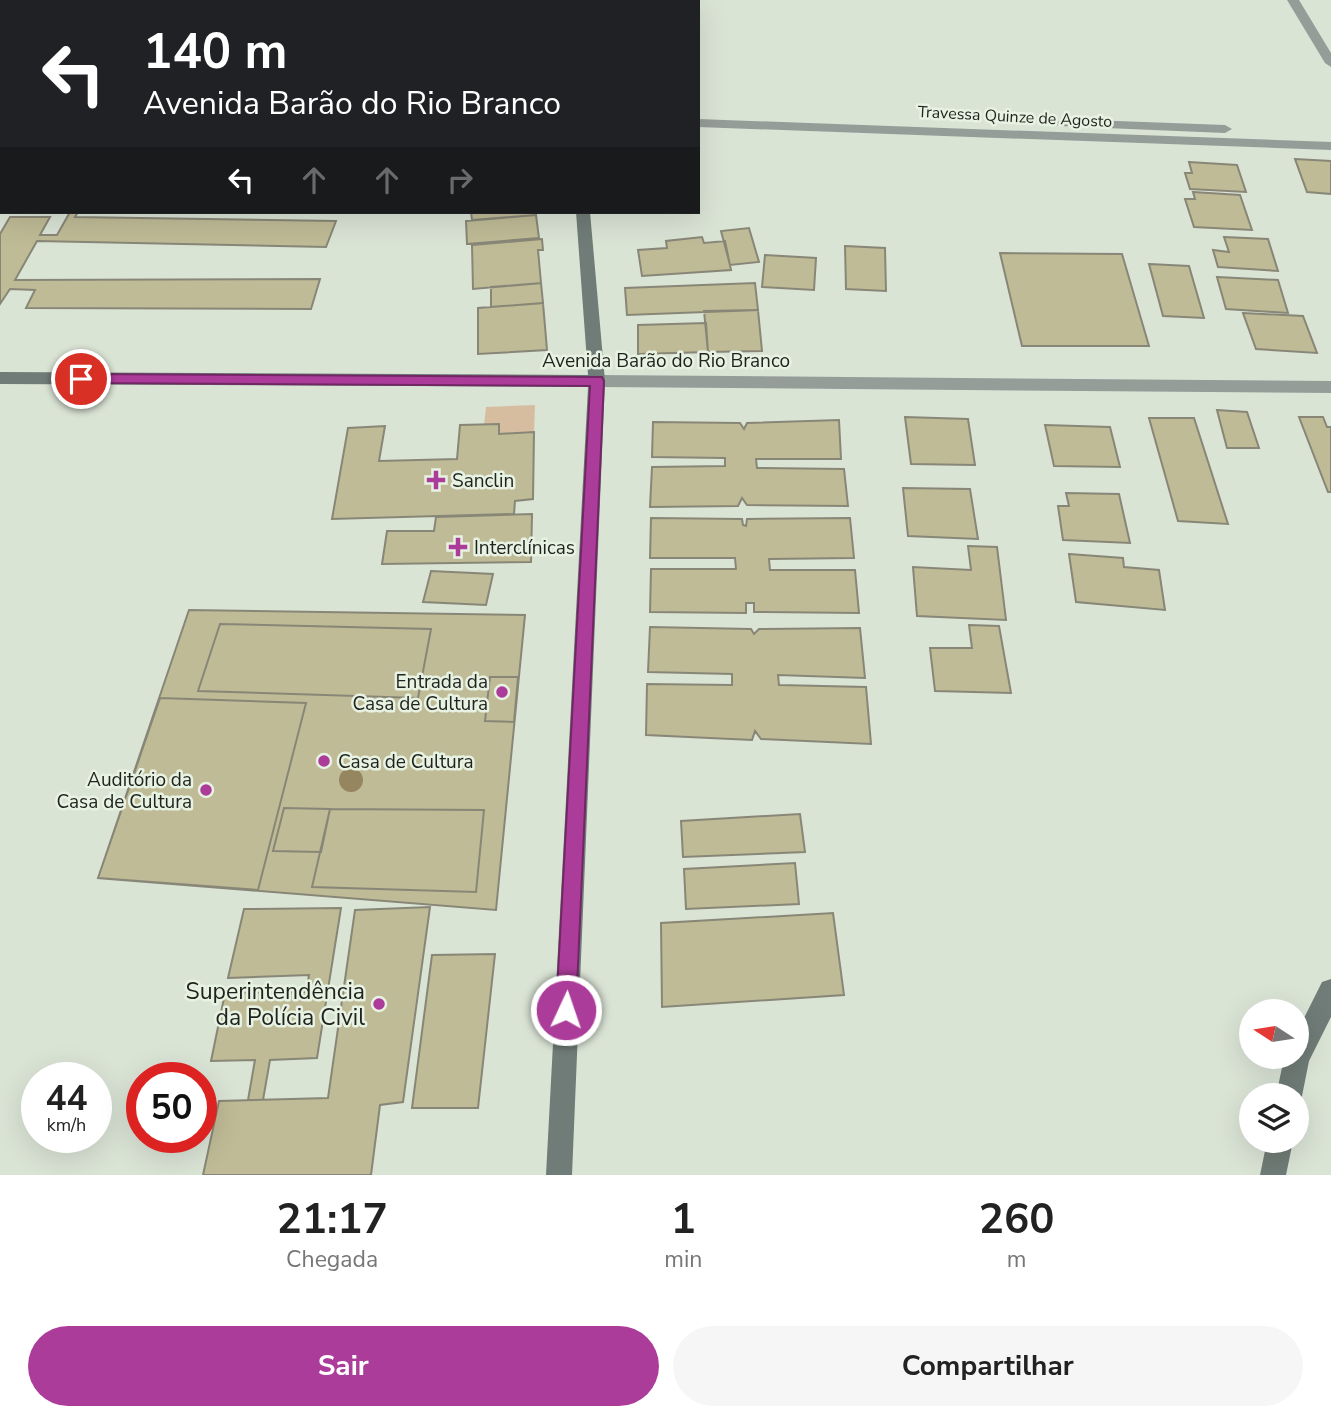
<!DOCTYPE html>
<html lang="pt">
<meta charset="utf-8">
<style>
:root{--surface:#fff;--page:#f6f6f6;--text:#222;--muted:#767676;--accent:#ac3c9a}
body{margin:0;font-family:"Nunito Sans",sans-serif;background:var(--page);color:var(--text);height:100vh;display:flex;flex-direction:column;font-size:26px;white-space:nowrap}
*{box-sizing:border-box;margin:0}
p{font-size:23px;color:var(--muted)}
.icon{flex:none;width:38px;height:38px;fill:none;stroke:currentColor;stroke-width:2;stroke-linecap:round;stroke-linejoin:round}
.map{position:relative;height:1175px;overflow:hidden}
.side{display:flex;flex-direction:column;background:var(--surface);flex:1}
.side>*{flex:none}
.hud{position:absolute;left:0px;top:0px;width:700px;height:214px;box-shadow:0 7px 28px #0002;background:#202124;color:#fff;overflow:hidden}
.needle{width:46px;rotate:282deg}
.tools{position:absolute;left:1239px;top:999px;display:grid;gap:14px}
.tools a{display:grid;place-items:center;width:70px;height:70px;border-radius:50%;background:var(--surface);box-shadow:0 7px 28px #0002;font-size:35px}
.speed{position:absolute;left:21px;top:1062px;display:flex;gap:14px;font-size:35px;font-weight:700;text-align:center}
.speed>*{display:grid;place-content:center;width:91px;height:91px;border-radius:50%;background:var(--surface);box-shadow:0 7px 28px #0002;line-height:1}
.speed small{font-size:18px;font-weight:400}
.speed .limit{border:10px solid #d22;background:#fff;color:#111}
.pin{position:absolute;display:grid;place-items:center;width:60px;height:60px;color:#fff;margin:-30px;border:4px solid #fff;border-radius:50%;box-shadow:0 2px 7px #0007}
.me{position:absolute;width:77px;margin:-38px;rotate:3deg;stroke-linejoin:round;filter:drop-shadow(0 0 5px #0008)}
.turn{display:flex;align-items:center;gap:24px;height:147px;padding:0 28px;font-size:32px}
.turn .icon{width:91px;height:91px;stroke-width:2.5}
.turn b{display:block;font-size:49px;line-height:60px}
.lanes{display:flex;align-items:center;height:66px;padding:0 28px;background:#0003;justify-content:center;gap:35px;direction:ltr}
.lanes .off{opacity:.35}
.eta{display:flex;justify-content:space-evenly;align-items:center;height:119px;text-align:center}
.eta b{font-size:42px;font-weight:700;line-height:49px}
.action{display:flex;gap:14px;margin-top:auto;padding:14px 28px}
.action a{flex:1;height:80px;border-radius:42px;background:var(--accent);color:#fff;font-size:28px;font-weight:700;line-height:80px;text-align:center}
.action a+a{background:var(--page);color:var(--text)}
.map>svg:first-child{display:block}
.green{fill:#d6bda0}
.building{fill:#bfbb96;stroke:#888777;stroke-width:2}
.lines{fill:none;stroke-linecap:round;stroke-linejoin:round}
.minor{fill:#959d99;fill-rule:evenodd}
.tertiary{fill:#959d99;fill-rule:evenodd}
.secondary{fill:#707c77;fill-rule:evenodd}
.tree{fill:#958660}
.route{fill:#ac3c9a;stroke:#702764;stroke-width:2}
.poi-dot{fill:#ac3c9a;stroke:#e7f2e2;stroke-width:2.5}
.labels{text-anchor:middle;stroke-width:5;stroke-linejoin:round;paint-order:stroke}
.far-street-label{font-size:16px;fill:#1f221d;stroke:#e7f2e2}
.street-label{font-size:19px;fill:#1f221d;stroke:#e7f2e2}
.poi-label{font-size:19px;fill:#1f221d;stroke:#e7f2e2;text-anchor:start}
.near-poi-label{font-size:23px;fill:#1f221d;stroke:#e7f2e2;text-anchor:end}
</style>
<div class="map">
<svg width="1331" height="1175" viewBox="0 0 1331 1175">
<rect width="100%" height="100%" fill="#dae4d5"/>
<path class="green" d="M 535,405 L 534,432 L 499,434 L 499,424 L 484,425 L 486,407 Z"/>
<path class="building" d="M 1295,159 L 1331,161 L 1331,194 L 1307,192 Z
M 1189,162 L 1237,165 L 1246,192 L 1190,189 L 1185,173 L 1192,173 Z
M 1193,192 L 1240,195 L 1252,230 L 1194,227 L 1185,199 L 1195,199 Z
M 70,212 L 78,212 L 75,217 L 336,221 L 326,247 L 37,241 L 15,280 L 320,279 L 311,309 L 26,308 L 35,290 L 10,289 L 0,304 L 0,234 L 10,217 L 50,217 L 40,235 L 57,235 Z
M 471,212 L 536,212 L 536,215 L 472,220 Z
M 536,215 L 539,238 L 467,244 L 466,221 Z
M 749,228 L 759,262 L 730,265 L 721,231 Z
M 702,237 L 704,243 L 725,241 L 731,270 L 642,276 L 638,250 L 667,248 L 666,241 Z
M 1224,237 L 1268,239 L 1278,271 L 1218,267 L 1213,250 L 1229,252 Z
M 542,239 L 543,250 L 538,250 L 541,283 L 473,289 L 472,245 Z
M 845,246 L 885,248 L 886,291 L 846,289 Z
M 1000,253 L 1122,254 L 1149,346 L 1022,346 Z
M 765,255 L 816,258 L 814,290 L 762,287 Z
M 1149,264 L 1189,266 L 1204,318 L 1163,316 Z
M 1217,277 L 1278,280 L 1288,313 L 1226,309 Z
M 541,283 L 543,303 L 491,307 L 491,287 Z
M 755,283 L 758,310 L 627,315 L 625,288 Z
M 543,303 L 547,350 L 478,354 L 478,308 Z
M 758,310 L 762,351 L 708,352 L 704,311 Z
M 1243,313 L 1303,316 L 1317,353 L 1256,349 Z
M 706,323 L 708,352 L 638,354 L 638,325 Z
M 1217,410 L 1247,412 L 1259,448 L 1227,448 Z
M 905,417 L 968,419 L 975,465 L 911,464 Z
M 1299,417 L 1323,417 L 1327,427 L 1331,427 L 1331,492 L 1328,492 Z
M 1149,418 L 1194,418 L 1228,524 L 1178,521 Z
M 839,420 L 841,459 L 756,459 L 757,468 L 844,469 L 848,506 L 747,505 L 742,498 L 738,506 L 650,507 L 652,467 L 725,466 L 725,458 L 652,457 L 653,422 L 740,423 L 744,429 L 747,423 Z
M 499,424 L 499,434 L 534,432 L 533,499 L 515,501 L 514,514 L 332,519 L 348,428 L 385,426 L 379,461 L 457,459 L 460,425 Z
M 1045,425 L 1110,427 L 1120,467 L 1054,466 Z
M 903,488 L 970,489 L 978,539 L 908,536 Z
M 1066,493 L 1119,494 L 1130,543 L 1063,540 L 1058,506 L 1069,506 Z
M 532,514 L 531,562 L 382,564 L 387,531 L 434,531 L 436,517 Z
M 651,518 L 742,519 L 743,525 L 746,526 L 747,519 L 850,518 L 854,558 L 769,559 L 770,570 L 855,570 L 859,613 L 754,612 L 754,603 L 746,603 L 746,613 L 650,612 L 651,569 L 736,569 L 735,558 L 650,558 Z
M 968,546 L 997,547 L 1006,620 L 917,616 L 913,567 L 971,570 Z
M 1069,554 L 1123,558 L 1124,567 L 1159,570 L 1165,610 L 1076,602 Z
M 431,571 L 493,574 L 486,605 L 423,602 Z
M 189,610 L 525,615 L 496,910 L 98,878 Z
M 220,624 L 431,629 L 418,698 L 198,691 Z
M 969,625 L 999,626 L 1011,693 L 935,691 L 930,648 L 972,648 Z
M 650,627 L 751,629 L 754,634 L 759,629 L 860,628 L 865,678 L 778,675 L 779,685 L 866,687 L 871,744 L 761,739 L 755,731 L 752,740 L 646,735 L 647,684 L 732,685 L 732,674 L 648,672 Z
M 490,677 L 518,677 L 514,722 L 485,721 Z
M 160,698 L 306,703 L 258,890 L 98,878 Z
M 284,808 L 330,809 L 321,852 L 273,851 Z
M 330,809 L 484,810 L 476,892 L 312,887 Z
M 800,814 L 805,852 L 683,857 L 681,821 Z
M 795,863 L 799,904 L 686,909 L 684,869 Z
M 430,907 L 403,1102 L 380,1105 L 371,1175 L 203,1175 L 219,1101 L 328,1098 L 355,910 Z
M 341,908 L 317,1058 L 270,1060 L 263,1100 L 248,1100 L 255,1060 L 211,1061 L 225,993 L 306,992 L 309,975 L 228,978 L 244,909 Z
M 833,913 L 844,995 L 662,1007 L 661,923 Z
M 495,954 L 478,1108 L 412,1108 L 432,955 Z"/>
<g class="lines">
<path class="minor" d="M 1287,0 L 1299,0 L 1331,53 L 1331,67 L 1325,63 Z"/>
<path class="tertiary" d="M 37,0 L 49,0 L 36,2 Z
M 75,0 L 87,0 L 74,2 Z
M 2,62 L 2,71 L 0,72 L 0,63 Z
M 0,88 L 2,88 L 2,96 L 0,96 Z
M 698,119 L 1331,142 L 1331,150 L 698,127 Z
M 1063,119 L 1225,125 L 1232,129 L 1225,133 L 1058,126 L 1056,123 Z
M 0,123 L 2,123 L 0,134 Z
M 597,375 L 1331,381 L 1331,393 L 597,387 L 589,381 Z"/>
<path class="secondary" d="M 562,0 L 574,0 L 574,2 L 562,2 Z
M 576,212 L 590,212 L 605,381 L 572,1175 L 546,1175 L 588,387 L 0,384 L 0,372 L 588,375 Z
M 1331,979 L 1331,1017 L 1309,1061 L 1302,1096 L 1297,1106 L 1297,1096 L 1276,1096 L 1284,1058 L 1297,1057 L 1297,1032 L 1322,982 Z
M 1267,1141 L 1293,1141 L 1286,1175 L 1260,1175 Z"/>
</g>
<circle class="tree" cx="351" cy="780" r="12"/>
<path class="route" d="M 81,374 L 602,377 L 604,381 L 576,1010 L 573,1017 L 566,1020 L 559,1017 L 556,1010 L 590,386 L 81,383 L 74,379 Z"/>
<g class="poi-dot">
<path d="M432.5 469.5h7v7h7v7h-7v7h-7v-7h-7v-7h7z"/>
<path d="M454.5 536.5h7v7h7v7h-7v7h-7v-7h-7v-7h7z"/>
<circle cx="502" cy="692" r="7"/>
<circle cx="324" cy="761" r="7"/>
<circle cx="206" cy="790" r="7"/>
<circle cx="379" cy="1004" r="7"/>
</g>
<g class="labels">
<g class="far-street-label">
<text transform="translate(1015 116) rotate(3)" y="6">Travessa Quinze de Agosto</text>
</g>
<g class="street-label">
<text x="666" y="367">Avenida Barão do Rio Branco</text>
</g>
<g class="poi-label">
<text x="452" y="487">Sanclin</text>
<text x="474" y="554">Interclínicas</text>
<text x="488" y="688" text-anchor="end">Entrada da<tspan x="488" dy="22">Casa de Cultura</tspan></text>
<text x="338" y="768">Casa de Cultura</text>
<text x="192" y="786" text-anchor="end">Auditório da<tspan x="192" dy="22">Casa de Cultura</tspan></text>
</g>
<g class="near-poi-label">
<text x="365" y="999">Superintendência<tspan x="365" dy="26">da Polícia Civil</tspan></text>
</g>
</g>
</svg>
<div class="tools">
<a><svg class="needle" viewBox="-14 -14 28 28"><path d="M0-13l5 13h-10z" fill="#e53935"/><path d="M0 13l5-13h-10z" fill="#767676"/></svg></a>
<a><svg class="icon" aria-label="layers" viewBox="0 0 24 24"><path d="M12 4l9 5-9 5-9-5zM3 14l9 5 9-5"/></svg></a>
</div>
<div class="speed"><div>44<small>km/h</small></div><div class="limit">50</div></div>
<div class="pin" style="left:81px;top:379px;background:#d93025"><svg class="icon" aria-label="arrive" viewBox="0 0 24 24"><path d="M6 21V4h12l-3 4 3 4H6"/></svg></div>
<svg class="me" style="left:566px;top:1010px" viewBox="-20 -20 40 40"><circle r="17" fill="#ac3c9a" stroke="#fff" stroke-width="3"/><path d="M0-11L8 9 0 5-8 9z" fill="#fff"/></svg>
<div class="hud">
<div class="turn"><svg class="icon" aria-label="left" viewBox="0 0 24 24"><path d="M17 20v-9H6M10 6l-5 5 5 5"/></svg><div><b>140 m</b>Avenida Barão do Rio Branco</div></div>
<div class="lanes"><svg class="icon" aria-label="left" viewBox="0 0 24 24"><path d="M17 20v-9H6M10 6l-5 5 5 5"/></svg><svg class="icon off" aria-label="ahead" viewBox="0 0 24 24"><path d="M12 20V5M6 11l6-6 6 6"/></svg><svg class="icon off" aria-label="ahead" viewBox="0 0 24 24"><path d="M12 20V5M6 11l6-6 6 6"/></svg><svg class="icon off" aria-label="right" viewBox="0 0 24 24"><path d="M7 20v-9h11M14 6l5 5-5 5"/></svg></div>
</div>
</div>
<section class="side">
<div class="eta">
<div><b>21:17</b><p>Chegada</p></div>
<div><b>1</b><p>min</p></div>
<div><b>260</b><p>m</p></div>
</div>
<div class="action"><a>Sair</a><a>Compartilhar</a></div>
</section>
